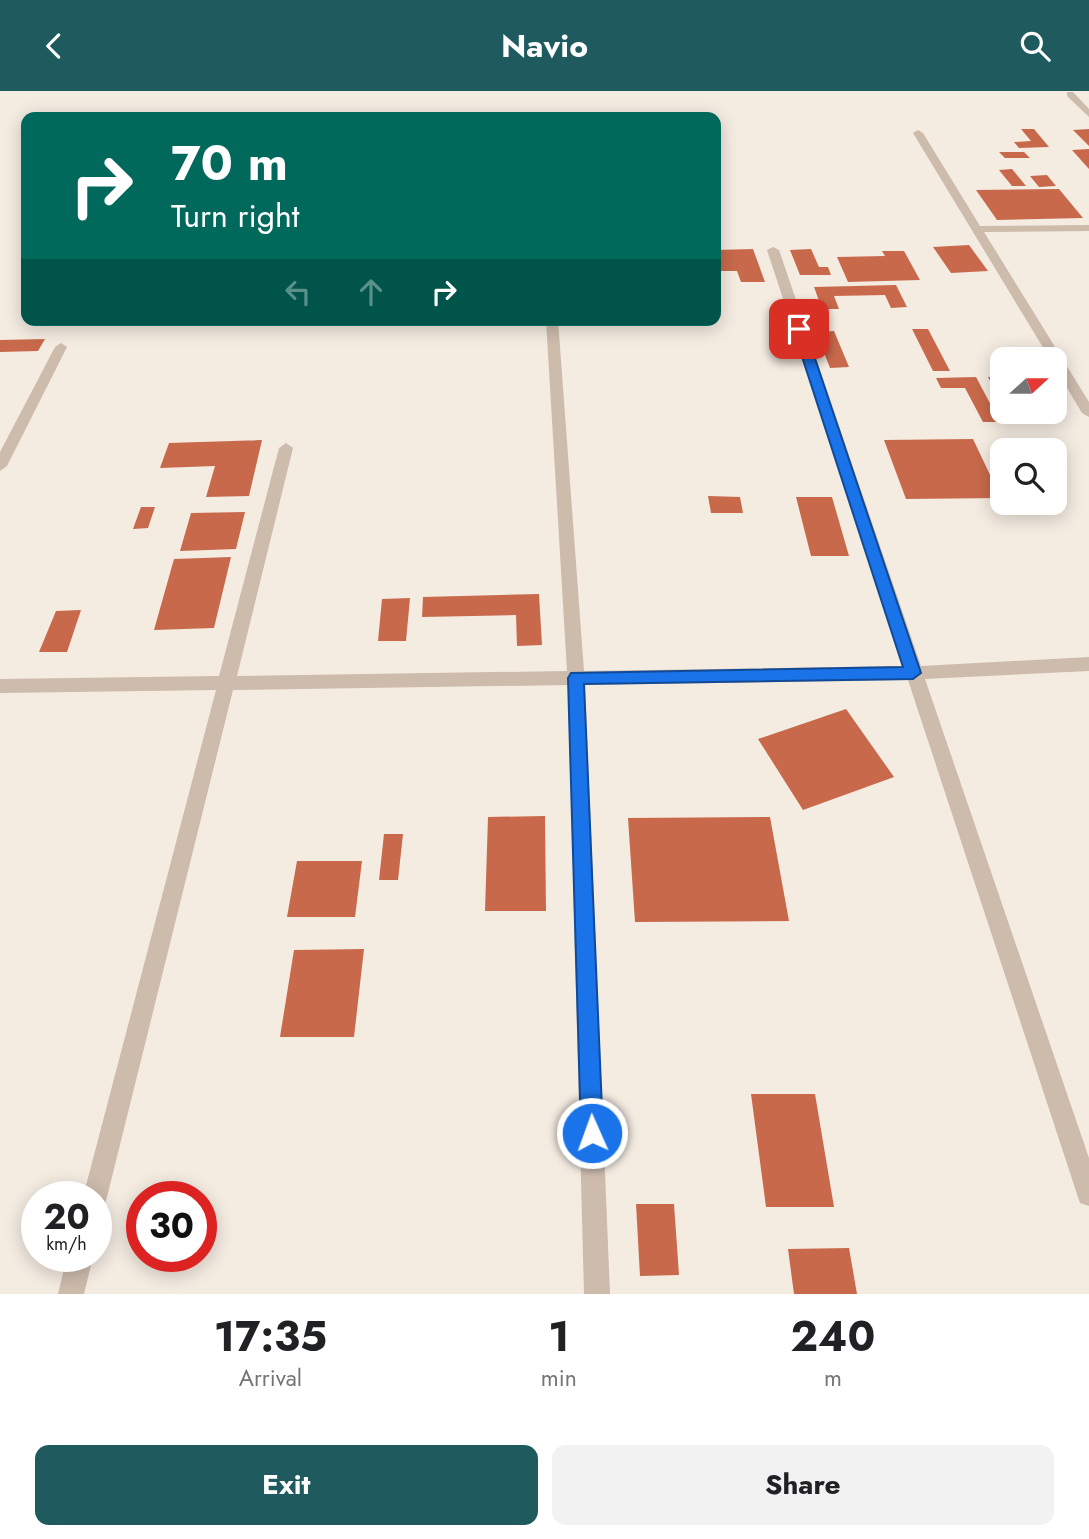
<!DOCTYPE html>
<style>
:root{--surface:#fff;--page:#f2f2f2;--text:#202124;--muted:#757577;--accent:#1f5a5e}
body{margin:0;font-family:Jost,sans-serif;background:var(--page);color:var(--text);height:100vh;display:flex;flex-direction:column;font-size:26px;white-space:nowrap}
*{box-sizing:border-box;margin:0}
p{font-size:23px;color:var(--muted)}
.icon{flex:none;width:38px;height:38px;fill:none;stroke:currentColor;stroke-width:2;stroke-linecap:round;stroke-linejoin:round}
.map{position:relative;height:1203px;overflow:hidden}
.sheet{display:flex;flex-direction:column;background:var(--surface);flex:1}
.sheet>*{flex:none}
.top-card{position:absolute;left:21px;top:21px;width:700px;height:214px;border-radius:14px;box-shadow:0 4px 18px #0003;background:#00695c;color:#fff;overflow:hidden}
.needle{width:46px;rotate:69deg}
.controls{position:absolute;left:990px;top:256px;display:grid;gap:14px}
.controls a{display:grid;place-items:center;width:77px;height:77px;border-radius:14px;background:var(--surface);box-shadow:0 4px 18px #0003;font-size:35px}
.speed{position:absolute;left:21px;top:1090px;display:flex;gap:14px;font-size:35px;font-weight:700;text-align:center}
.speed>*{display:grid;place-content:center;width:91px;height:91px;border-radius:50%;background:var(--surface);box-shadow:0 4px 18px #0003;line-height:1}
.speed small{font-size:18px;font-weight:400}
.speed .limit{border:10px solid #d22;background:#fff;color:#111}
.pin{position:absolute;display:grid;place-items:center;width:60px;height:60px;color:#fff;margin:-30px;border-radius:14px;box-shadow:0 4px 10px #0006}
.me{position:absolute;width:77px;margin:-38px;rotate:358deg;stroke-linejoin:round;filter:drop-shadow(0 0 5px #0008)}
.turn{display:flex;align-items:center;gap:24px;height:147px;padding:0 35px;font-size:32px}
.turn .icon{width:91px;height:91px;stroke-width:2.5}
.turn b{display:block;font-size:49px;line-height:60px}
.lanes{display:flex;align-items:center;height:66px;padding:0 35px;background:#0003;justify-content:center;gap:35px;direction:ltr}
.lanes .off{opacity:.35}
.eta{display:flex;justify-content:space-evenly;align-items:center;height:119px;text-align:center}
.eta b{font-size:42px;font-weight:700;line-height:49px}
.cta{display:flex;gap:14px;margin-top:auto;padding:14px 35px}
.cta a{flex:1;height:80px;border-radius:14px;background:var(--accent);color:#fff;font-size:28px;font-weight:700;line-height:80px;text-align:center}
.cta a+a{background:var(--page);color:var(--text)}
header{display:flex;justify-content:space-between;align-items:center;height:91px;padding:0 35px;background:var(--accent);color:#fff;font-size:32px;font-weight:700}
.map>svg:first-child{display:block}
.building{fill:#c8694b}
.lines{fill:none;stroke-linecap:round;stroke-linejoin:round}
.minor{fill:#cdbbac;fill-rule:evenodd}
.route{fill:#1a73e8;stroke:#114b97;stroke-width:2}
</style>
<header><svg class="icon" aria-label="back" viewBox="0 0 24 24"><path d="M15 5l-7 7 7 7"/></svg>Navio<svg class="icon" aria-label="search" viewBox="0 0 24 24"><circle cx="10" cy="10" r="6"/><path d="M15 15l6 6"/></svg></header>
<div class="map">
<svg width="1089" height="1203" viewBox="0 0 1089 1203">
<rect width="100%" height="100%" fill="#f4ebe1"/>
<path class="building" d="M 1021,38 L 1034,38 L 1049,56 L 1019,57 L 1014,51 L 1031,50 Z
M 1089,38 L 1089,55 L 1073,39 Z
M 1089,58 L 1089,78 L 1072,59 Z
M 999,61 L 1024,61 L 1030,67 L 1005,67 Z
M 1012,78 L 1026,95 L 1012,95 L 999,79 Z
M 1047,84 L 1056,95 L 1039,96 L 1030,85 Z
M 1059,98 L 1083,127 L 997,129 L 976,99 Z
M 969,154 L 988,180 L 951,182 L 933,156 Z
M 753,158 L 765,191 L 741,191 L 737,180 L 716,180 L 716,159 Z
M 811,158 L 819,176 L 828,176 L 831,184 L 800,184 L 790,159 Z
M 882,160 L 904,160 L 920,189 L 848,191 L 837,166 L 885,165 Z
M 896,194 L 907,216 L 891,217 L 885,204 L 834,205 L 839,218 L 822,218 L 814,196 Z
M 503,229 L 538,229 L 538,232 L 503,232 Z
M 640,229 L 680,229 L 681,233 L 641,234 Z
M 912,238 L 928,238 L 950,280 L 933,280 Z
M 834,240 L 849,276 L 830,277 L 816,241 Z
M 45,248 L 38,260 L 0,261 L 0,249 Z
M 1003,285 L 1003,299 L 995,299 L 988,286 Z
M 976,286 L 1000,331 L 983,331 L 965,297 L 941,297 L 936,287 Z
M 973,348 L 1001,407 L 906,408 L 884,349 Z
M 262,349 L 249,405 L 206,406 L 215,375 L 160,377 L 169,352 Z
M 708,405 L 740,406 L 743,422 L 711,422 Z
M 796,406 L 832,406 L 849,465 L 811,465 Z
M 141,416 L 155,416 L 148,437 L 133,438 Z
M 245,421 L 236,458 L 180,460 L 191,422 Z
M 231,466 L 214,537 L 154,539 L 174,468 Z
M 539,503 L 542,554 L 517,555 L 516,524 L 422,526 L 423,506 Z
M 410,507 L 406,550 L 378,550 L 382,508 Z
M 81,519 L 67,561 L 39,561 L 56,520 Z
M 846,618 L 894,686 L 803,719 L 758,648 Z
M 545,725 L 546,820 L 485,820 L 488,726 Z
M 770,726 L 789,830 L 635,831 L 628,727 Z
M 384,743 L 403,743 L 398,789 L 379,789 Z
M 297,770 L 362,770 L 355,826 L 287,826 Z
M 364,858 L 354,946 L 280,946 L 294,859 Z
M 751,1003 L 815,1003 L 834,1116 L 766,1116 Z
M 636,1113 L 674,1113 L 679,1184 L 640,1185 Z
M 849,1157 L 857,1203 L 794,1203 L 788,1158 Z"/>
<g class="lines">
<path class="minor" d="M 1067,1 L 1073,1 L 1089,18 L 1089,26 L 1067,5 Z
M 918,39 L 923,42 L 980,135 L 1089,134 L 1089,140 L 984,141 L 1089,311 L 1089,326 L 1082,322 L 1055,277 L 1055,268 L 1050,268 L 913,42 Z
M 773,156 L 779,159 L 921,575 L 1089,566 L 1089,580 L 925,588 L 1089,1067 L 1089,1115 L 1080,1112 L 1077,1103 L 908,589 L 585,594 L 610,1203 L 584,1203 L 568,594 L 233,599 L 107,1106 L 104,1115 L 96,1118 L 96,1106 L 83,1106 L 216,599 L 0,602 L 0,588 L 219,585 L 279,357 L 286,352 L 293,357 L 237,585 L 567,580 L 546,229 L 558,229 L 584,580 L 904,575 L 767,159 Z
M 61,252 L 67,256 L 7,375 L 0,380 L 0,361 L 55,256 Z
M 67,1166 L 93,1166 L 84,1203 L 58,1203 Z"/>
</g>
<path class="route" d="M 799,235 L 805,238 L 921,582 L 913,588 L 584,593 L 603,1042 L 600,1050 L 592,1053 L 584,1050 L 581,1042 L 568,587 L 571,582 L 903,576 L 793,238 Z"/>
</svg>
<div class="controls">
<a><svg class="needle" viewBox="-14 -14 28 28"><path d="M0-13l5 13h-10z" fill="#e53935"/><path d="M0 13l5-13h-10z" fill="#757577"/></svg></a>
<a><svg class="icon" aria-label="search" viewBox="0 0 24 24"><circle cx="10" cy="10" r="6"/><path d="M15 15l6 6"/></svg></a>
</div>
<div class="speed"><div>20<small>km/h</small></div><div class="limit">30</div></div>
<div class="pin" style="left:799px;top:238px;background:#d93025"><svg class="icon" aria-label="arrive" viewBox="0 0 24 24"><path d="M6 21V4h12l-3 4 3 4H6"/></svg></div>
<svg class="me" style="left:592px;top:1042px" viewBox="-20 -20 40 40"><circle r="17" fill="#1a73e8" stroke="#fff" stroke-width="3"/><path d="M0-11L8 9 0 5-8 9z" fill="#fff"/></svg>
<div class="top-card">
<div class="turn"><svg class="icon" aria-label="right" viewBox="0 0 24 24"><path d="M7 20v-9h11M14 6l5 5-5 5"/></svg><div><b>70 m</b>Turn right</div></div>
<div class="lanes"><svg class="icon off" aria-label="left" viewBox="0 0 24 24"><path d="M17 20v-9H6M10 6l-5 5 5 5"/></svg><svg class="icon off" aria-label="ahead" viewBox="0 0 24 24"><path d="M12 20V5M6 11l6-6 6 6"/></svg><svg class="icon" aria-label="right" viewBox="0 0 24 24"><path d="M7 20v-9h11M14 6l5 5-5 5"/></svg></div>
</div>
</div>
<section class="sheet">
<div class="eta">
<div><b>17:35</b><p>Arrival</p></div>
<div><b>1</b><p>min</p></div>
<div><b>240</b><p>m</p></div>
</div>
<div class="cta"><a>Exit</a><a>Share</a></div>
</section>
